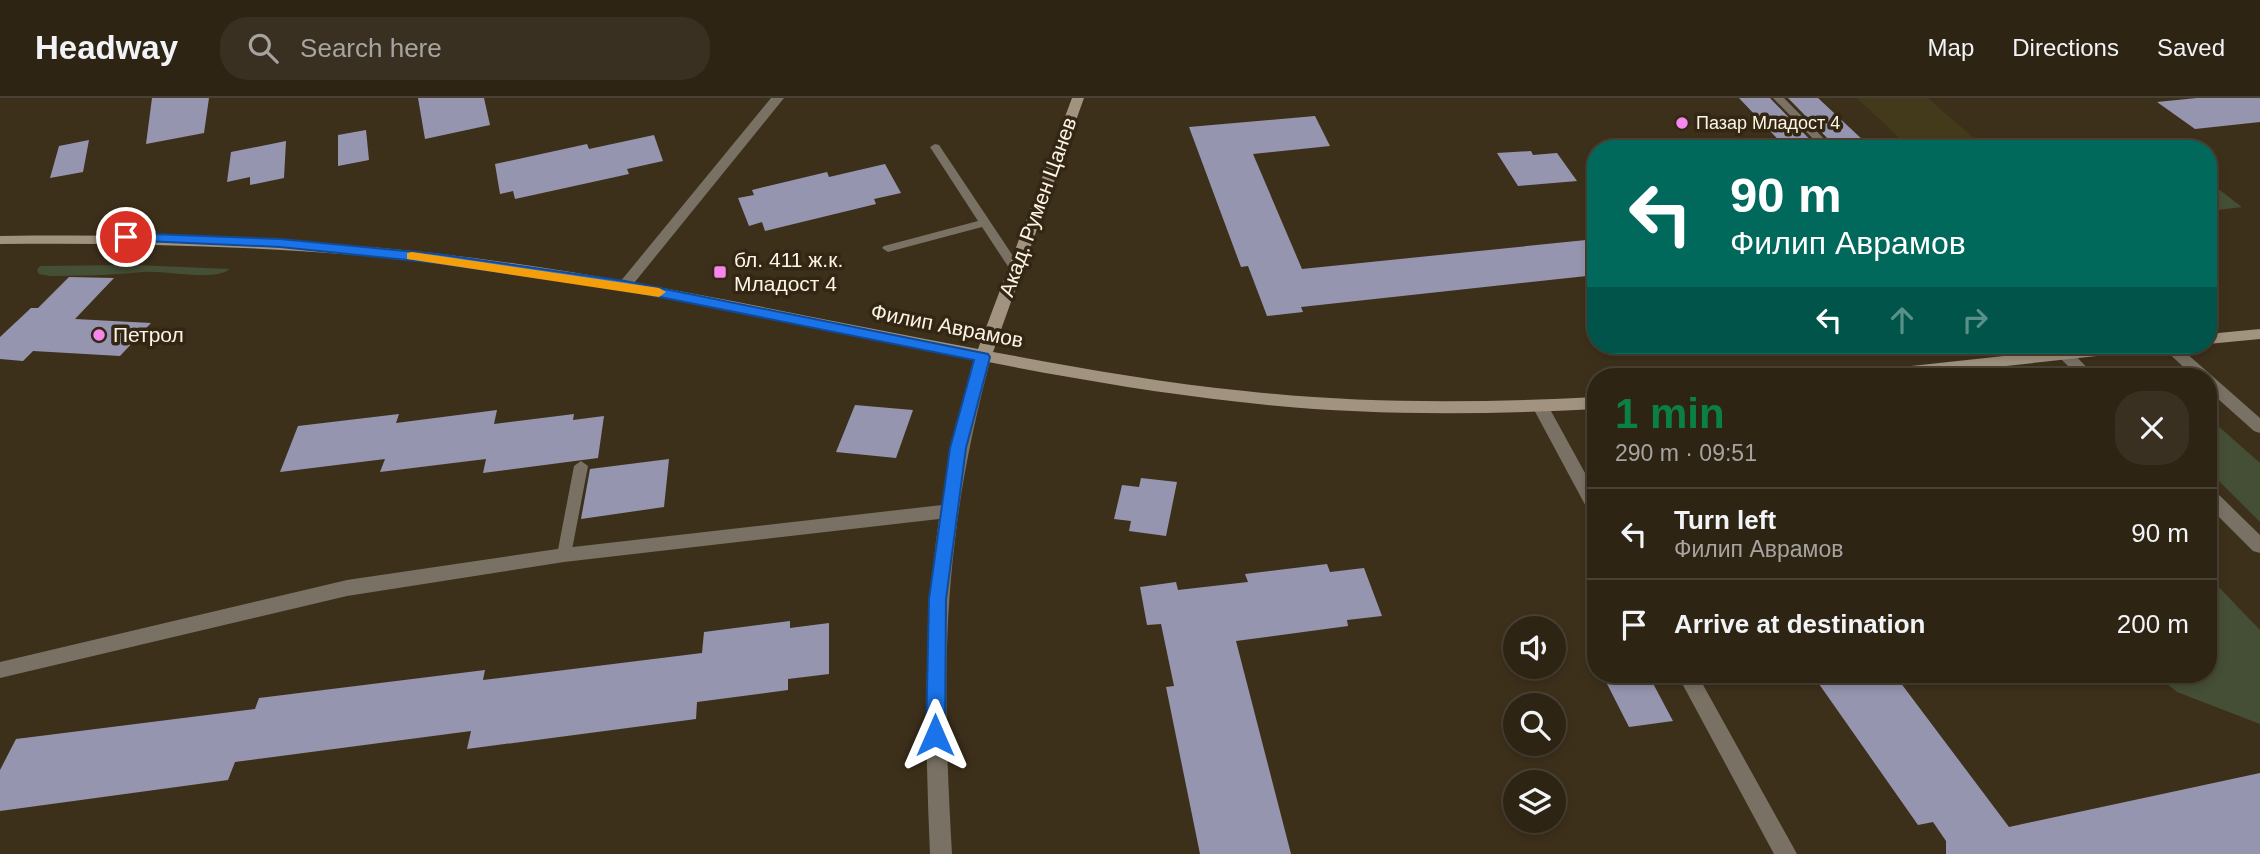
<!DOCTYPE html>
<meta charset="utf-8">
<style>
:root{--surface:#2e2414;--page:#3a3022;--text:#f1f3f6;--muted:#a7a4a0;--line:#494134;--accent:#0b8043}
body{margin:0;font-family:Arial,sans-serif;background:var(--page);color:var(--text);height:100vh;display:flex;flex-direction:column;font-size:26px;white-space:nowrap}
*{box-sizing:border-box;margin:0}
p{font-size:23px;color:var(--muted)}
.icon{flex:none;width:38px;height:38px;fill:none;stroke:currentColor;stroke-width:2;stroke-linecap:round;stroke-linejoin:round}
.map{position:relative;flex:1;overflow:hidden}
.drawer{position:absolute;left:1587px;top:270px;width:630px;height:315px;display:flex;flex-direction:column;background:var(--surface);border-radius:28px;box-shadow:0 4px 10px #0003,0 0 0 2px var(--line)}
.drawer>*{flex:none}
.banner{position:absolute;left:1587px;top:42px;width:630px;height:214px;border-radius:28px;box-shadow:0 4px 10px #0003,0 0 0 2px var(--line);background:#00695c;color:#fff;overflow:hidden}
.fabs{position:absolute;left:1503px;top:518px;display:grid;gap:14px}
.fabs a{display:grid;place-items:center;width:63px;height:63px;border-radius:50%;background:var(--surface);box-shadow:0 4px 10px #0003,0 0 0 2px var(--line);font-size:35px}
.pin{position:absolute;display:grid;place-items:center;width:60px;height:60px;color:#fff;margin:-30px;border:4px solid #fff;border-radius:50%;box-shadow:0 2px 7px #0007}
.me{position:absolute;width:77px;margin:-38px;rotate:0deg;stroke-linejoin:round;filter:drop-shadow(0 0 5px #0008)}
.turn{display:flex;align-items:center;gap:24px;height:147px;padding:0 28px;font-size:32px}
.turn .icon{width:91px;height:91px;stroke-width:2.5}
.turn b{display:block;font-size:49px;line-height:60px}
.lanes{display:flex;align-items:center;height:66px;padding:0 28px;background:#0003;justify-content:center;gap:35px;direction:ltr}
.lanes .off{opacity:.35}
.round{display:grid;place-items:center;flex:none;width:74px;height:74px;border-radius:28px;background:var(--page)}
.overview{display:flex;align-items:center;justify-content:space-between;height:119px;padding:0 28px}
h1{font-size:42px;font-weight:700;line-height:52px;color:var(--accent)}
ul{padding:0;list-style:none}
li{display:flex;align-items:center;gap:21px;height:91px;padding:0 28px;border-top:2px solid var(--line)}
li div{flex:1}
li b{display:block;font-size:26px}
li em{font-style:normal}
header{display:flex;align-items:center;gap:42px;box-sizing:border-box;height:98px;padding:0 35px;background:var(--surface);border-bottom:2px solid var(--line)}
header strong{font-size:33px}
nav{display:flex;gap:38px;margin-inline-start:auto;font-size:24px}
.search{width:490px;height:63px;background:var(--page);display:flex;align-items:center;gap:18px;box-sizing:border-box;padding:0 24px;border-radius:28px;color:var(--muted);font-size:26px}
.map>svg:first-child{display:block}
.green{fill:#454f35}
.sand{fill:#423a1a}
.building{fill:#9695af}
.lines{fill:none;stroke-linecap:round;stroke-linejoin:round}
.lane{fill:#797164;fill-rule:evenodd}
.street{fill:#797164;fill-rule:evenodd}
.secondary{fill:#a19380;fill-rule:evenodd}
.route{fill:#1a73e8;stroke:#114b97;stroke-width:2}
.slow{fill:#f59e0b}
.poi-dot{fill:#f688ed;stroke:#332612;stroke-width:2.5}
.labels{text-anchor:middle;stroke-width:7;stroke-linejoin:round;paint-order:stroke}
.far-poi-label{font-size:18px;fill:#fcf4e7;stroke:#332612;text-anchor:start}
.street-label{font-size:21px;fill:#fcf4e7;stroke:#332612}
.poi-label{font-size:21px;fill:#fcf4e7;stroke:#332612;text-anchor:start}
</style>
<header>
<strong>Headway</strong>
<div class="search"><svg class="icon" aria-label="search" viewBox="0 0 24 24"><circle cx="10" cy="10" r="6"/><path d="M15 15l6 6"/></svg>Search here</div>
<nav><a>Map</a><a>Directions</a><a>Saved</a></nav>
</header>
<div class="map">
<svg width="2260" height="756" viewBox="0 0 2260 756">
<rect width="100%" height="100%" fill="#3d301b"/>
<path class="green" d="M 2208,84 L 2209,84 L 2242,109 L 2209,113 Z
M 135,167 L 230,171 C 213,184 166,172 143,174 C 112,177 81,178 50,178 L 39,176 L 37,172 L 40,168 Z
M 2209,320 L 2260,365 L 2260,424 L 2209,373 Z
M 2209,479 L 2260,532 L 2260,626 L 2177,594 L 2155,576 L 2208,576 Z"/>
<path class="sand" d="M 1857,0 L 1928,0 L 1984,49 L 1911,51 Z"/>
<path class="building" d="M 152,0 L 209,0 L 204,35 L 146,46 Z
M 418,0 L 484,0 L 490,27 L 425,41 Z
M 1739,0 L 1770,0 L 1817,49 L 1787,51 Z
M 1788,0 L 1818,0 L 1865,44 L 1834,47 Z
M 2197,0 L 2260,0 L 2260,24 L 2195,31 L 2157,4 Z
M 1315,18 L 1330,48 L 1253,56 L 1302,171 L 1596,141 L 1596,177 L 1301,209 L 1303,214 L 1267,218 L 1248,168 L 1241,169 L 1189,29 Z
M 366,32 L 369,62 L 338,68 L 338,37 Z
M 654,37 L 663,63 L 627,71 L 629,76 L 515,101 L 513,93 L 500,96 L 495,66 L 587,46 L 589,51 Z
M 89,42 L 83,74 L 50,80 L 59,48 Z
M 286,43 L 284,80 L 250,87 L 250,79 L 227,84 L 231,54 Z
M 1531,53 L 1533,57 L 1557,55 L 1577,83 L 1518,88 L 1497,55 Z
M 885,66 L 901,95 L 874,101 L 876,106 L 765,133 L 762,124 L 749,128 L 738,100 L 754,97 L 752,92 L 827,74 L 829,79 Z
M 69,179 L 114,180 L 75,221 L 151,225 L 120,258 L 33,253 L 23,263 L 0,261 L 0,239 L 31,210 L 38,210 Z
M 855,307 L 913,312 L 896,360 L 836,354 Z
M 497,312 L 494,326 L 574,316 L 573,322 L 604,318 L 598,360 L 483,375 L 486,361 L 380,374 L 385,361 L 280,374 L 298,328 L 399,316 L 396,325 Z
M 669,361 L 664,409 L 581,421 L 590,371 Z
M 1141,380 L 1177,384 L 1166,438 L 1129,433 L 1131,423 L 1114,421 L 1122,387 L 1139,389 Z
M 1327,466 L 1330,474 L 1364,470 L 1382,518 L 1347,522 L 1348,528 L 1236,543 L 1291,756 L 1200,756 L 1166,589 L 1174,588 L 1161,526 L 1147,527 L 1140,489 L 1176,484 L 1178,492 L 1248,484 L 1245,476 Z
M 790,523 L 790,530 L 829,525 L 829,576 L 788,581 L 788,592 L 697,604 L 696,621 L 467,651 L 471,633 L 235,664 L 228,682 L 0,713 L 0,672 L 16,641 L 255,611 L 259,600 L 485,572 L 483,582 L 702,555 L 704,534 Z
M 1602,576 L 1648,576 L 1673,623 L 1629,629 Z
M 1812,576 L 1894,576 L 2009,729 L 2260,675 L 2260,756 L 1946,756 L 1946,743 L 1933,724 L 1918,727 Z"/>
<g class="lines">
<path class="lane" d="M 1773,0 L 1784,0 L 1834,51 L 1823,51 Z
M 935,46 L 939,47 L 1021,170 L 1019,173 L 1011,173 L 982,129 L 888,154 L 882,150 L 884,148 L 978,123 L 930,49 Z
M 2021,247 L 2034,247 L 2045,259 L 2044,262 L 2034,262 Z
M 581,363 L 588,368 L 571,457 L 569,461 L 559,461 L 557,457 L 574,368 Z"/>
<path class="street" d="M 771,0 L 784,0 L 630,190 L 620,190 L 618,187 L 620,184 Z
M 2160,247 L 2177,247 L 2260,320 L 2260,335 L 2254,333 L 2208,292 L 2208,278 L 2193,278 Z
M 2065,252 L 2071,253 L 2095,278 L 2078,278 L 2057,257 Z
M 983,254 L 991,259 C 975,320 962,380 955,442 C 942,546 946,652 952,756 L 930,756 C 925,644 923,532 939,421 L 564,464 L 347,498 L 0,580 L 0,564 L 347,482 L 564,450 L 942,407 L 958,321 L 975,259 Z
M 1540,302 L 1546,304 L 1596,395 L 1596,418 L 1590,416 L 1532,308 Z
M 2208,391 L 2214,392 L 2260,437 L 2260,455 L 2253,453 L 2208,408 Z
M 1677,576 L 1697,576 L 1797,756 L 1774,756 Z"/>
<path class="secondary" d="M 1072,0 L 1084,0 L 993,254 C 1076,269 1161,285 1245,293 C 1362,306 1479,305 1596,299 L 1596,311 C 1477,317 1359,318 1240,304 C 1007,278 781,215 549,179 C 367,152 184,144 0,146 L 0,138 C 158,136 317,140 474,160 C 644,182 810,220 978,251 Z
M 2260,231 L 2260,241 L 2208,246 L 2208,236 Z
M 2107,247 L 2161,247 L 2153,252 L 1913,278 L 1857,278 L 1865,273 Z"/>
</g>
<path class="route" d="M 126,135 L 280,141 L 437,156 L 625,183 L 988,256 L 990,259 L 966,350 L 946,501 L 945,637 L 942,643 L 928,643 L 926,637 L 929,501 L 950,350 L 974,262 L 625,192 L 437,165 L 280,149 L 121,142 L 121,136 Z"/>
<path class="slow" d="M 412,154 L 659,190 L 666,194 L 659,199 L 407,161 L 407,155 Z"/>
<g class="poi-dot">
<circle cx="1682" cy="25" r="7"/>
<rect x="713" y="167" width="14" height="14" rx="3.5"/>
<circle cx="99" cy="237" r="7"/>
</g>
<g class="labels">
<g class="far-poi-label">
<text x="1696" y="31">Пазар Младост 4</text>
</g>
<g class="street-label">
<text transform="translate(1038 109) rotate(-70)" y="7">Акад. Румен Цанев</text>
<text transform="translate(947 228) rotate(11)" y="7">Филип Аврамов</text>
</g>
<g class="poi-label">
<text x="734" y="169">бл. 411 ж.к.<tspan x="734" dy="24">Младост 4</tspan></text>
<text x="113" y="244">Петрол</text>
</g>
</g>
</svg>
<div class="fabs">
<a><svg class="icon" aria-label="sound" viewBox="0 0 24 24"><path d="M4 9h4l5-4v14l-5-4H4zM17 9q2 3 0 6"/></svg></a>
<a><svg class="icon" aria-label="search" viewBox="0 0 24 24"><circle cx="10" cy="10" r="6"/><path d="M15 15l6 6"/></svg></a>
<a><svg class="icon" aria-label="layers" viewBox="0 0 24 24"><path d="M12 4l9 5-9 5-9-5zM3 14l9 5 9-5"/></svg></a>
</div>
<div class="pin" style="left:126px;top:139px;background:#d93025"><svg class="icon" aria-label="arrive" viewBox="0 0 24 24"><path d="M6 21V4h12l-3 4 3 4H6"/></svg></div>
<svg class="me" style="left:935px;top:637px" viewBox="-20 -20 40 40"><path d="M0-17L14 15 0 8-14 15z" fill="#1a73e8" stroke="#fff" stroke-width="4"/></svg>
<div class="banner">
<div class="turn"><svg class="icon" aria-label="left" viewBox="0 0 24 24"><path d="M17 20v-9H6M10 6l-5 5 5 5"/></svg><div><b>90 m</b>Филип Аврамов</div></div>
<div class="lanes"><svg class="icon" aria-label="left" viewBox="0 0 24 24"><path d="M17 20v-9H6M10 6l-5 5 5 5"/></svg><svg class="icon off" aria-label="ahead" viewBox="0 0 24 24"><path d="M12 20V5M6 11l6-6 6 6"/></svg><svg class="icon off" aria-label="right" viewBox="0 0 24 24"><path d="M7 20v-9h11M14 6l5 5-5 5"/></svg></div>
</div>
<section class="drawer">
<div class="overview"><div><h1>1 min</h1><p>290 m · 09:51</p></div><a class="round"><svg class="icon" aria-label="close" viewBox="0 0 24 24"><path d="M6 6l12 12M18 6L6 18"/></svg></a></div>
<ul>
<li><svg class="icon" aria-label="left" viewBox="0 0 24 24"><path d="M17 20v-9H6M10 6l-5 5 5 5"/></svg><div><b>Turn left</b><p>Филип Аврамов</p></div><em>90 m</em></li>
<li><svg class="icon" aria-label="arrive" viewBox="0 0 24 24"><path d="M6 21V4h12l-3 4 3 4H6"/></svg><div><b>Arrive at destination</b></div><em>200 m</em></li>
</ul>
</section>
</div>
